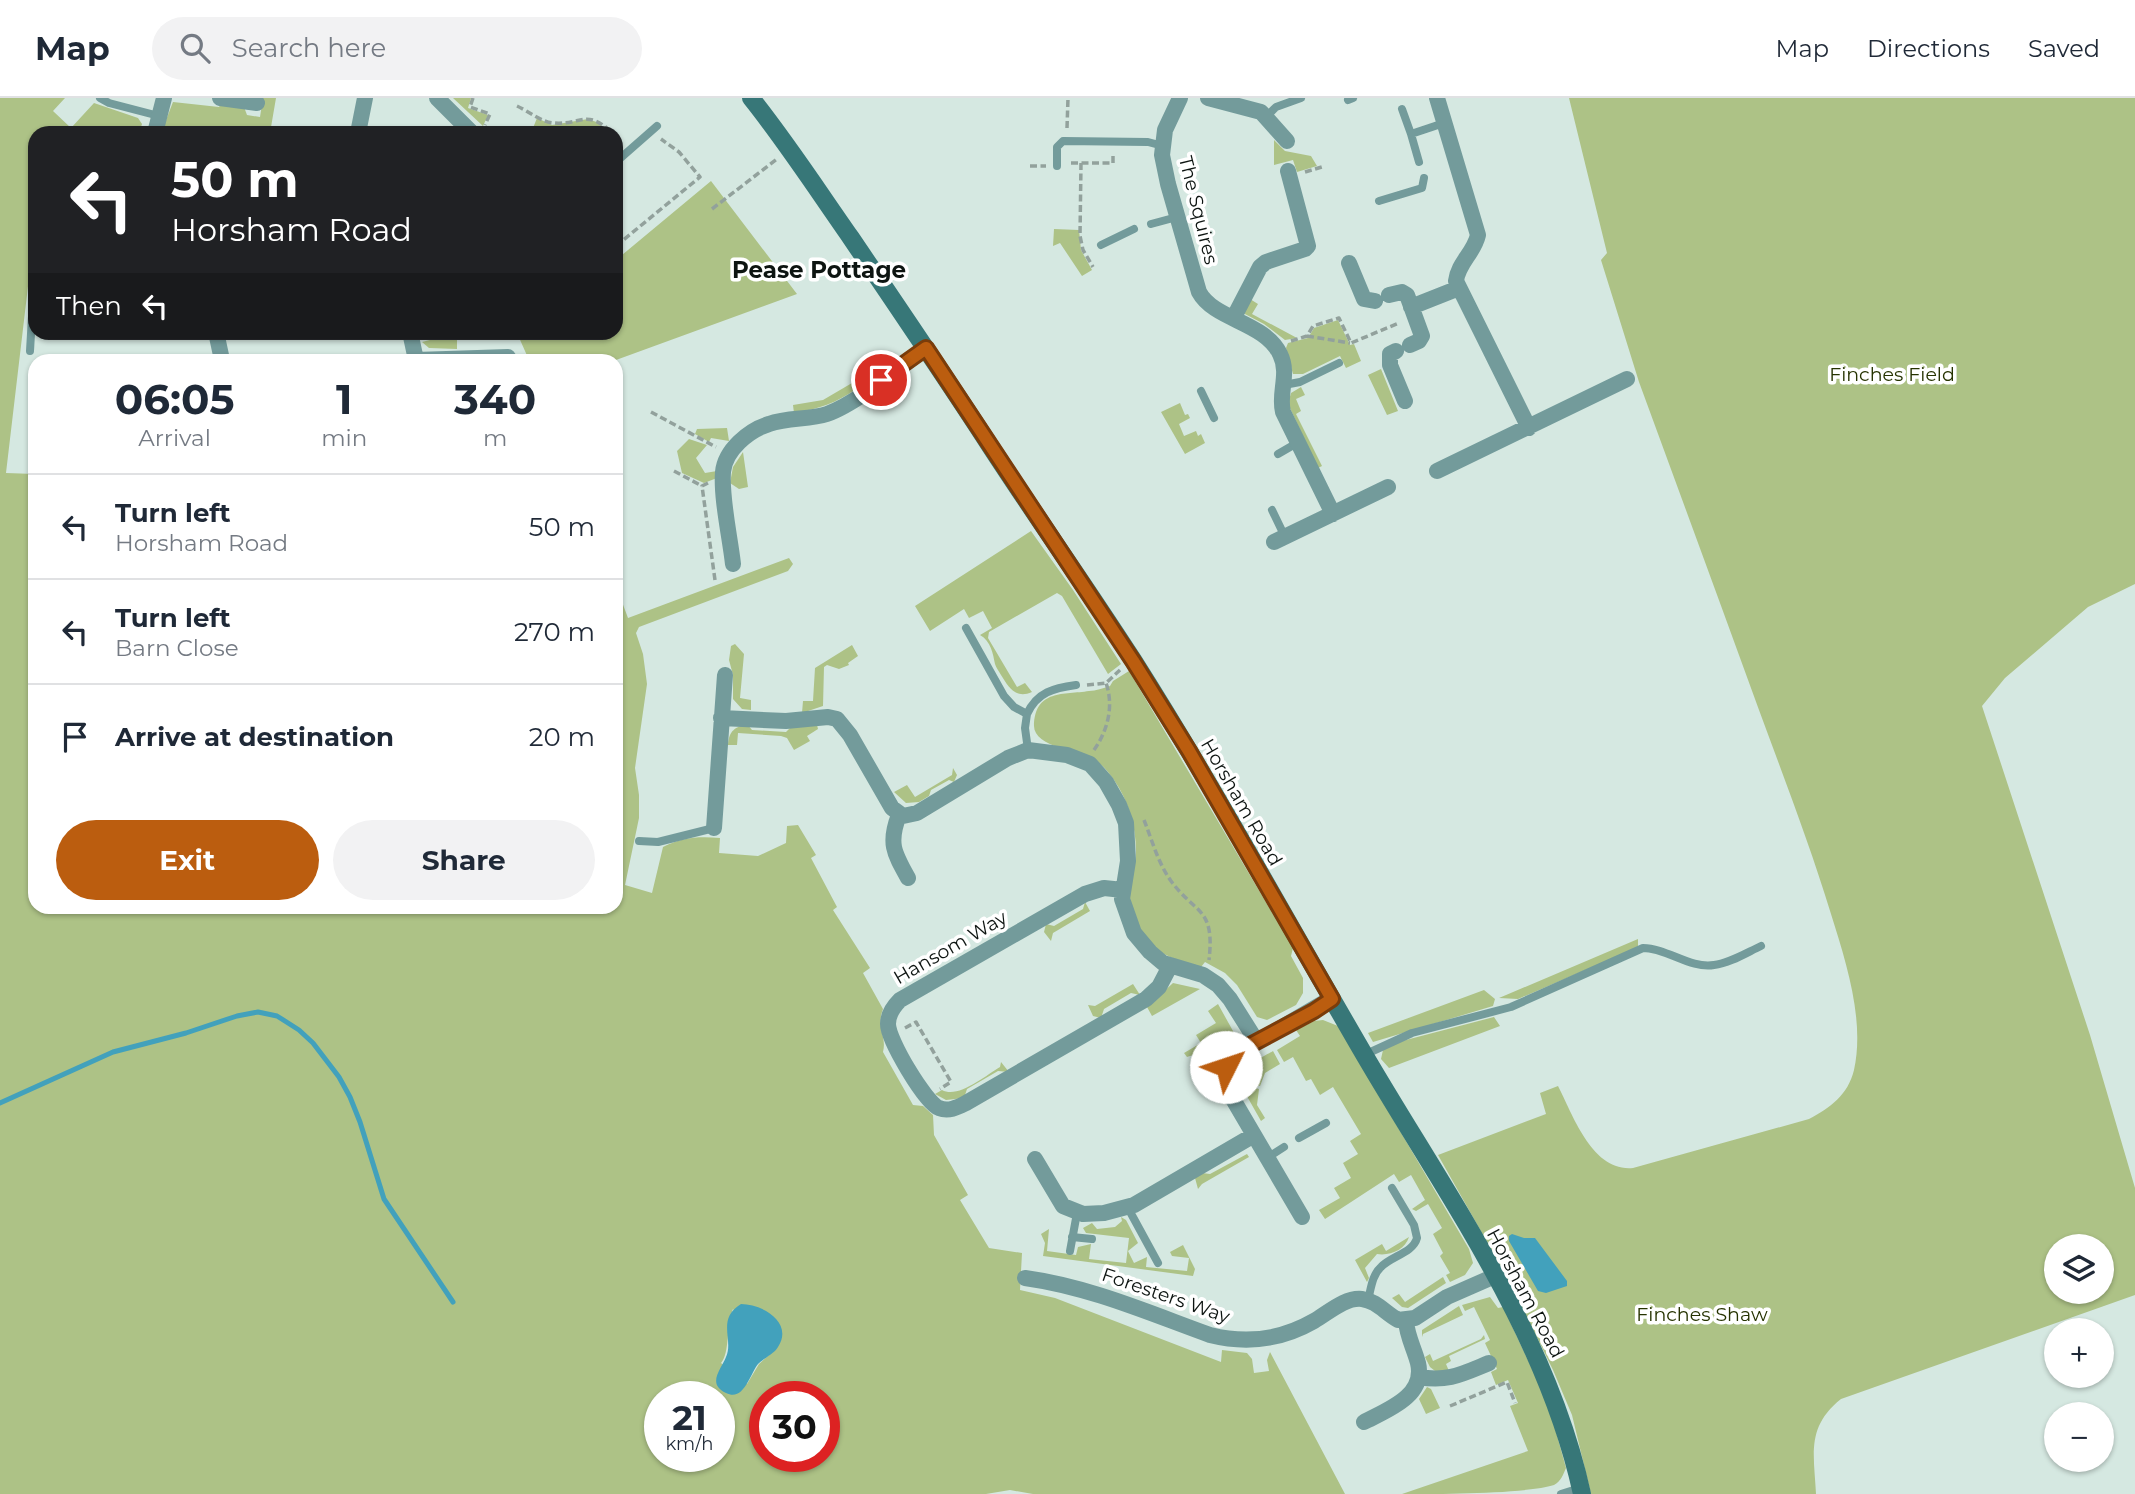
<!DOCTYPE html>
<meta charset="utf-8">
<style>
:root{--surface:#fff;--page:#f2f2f3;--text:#1f2937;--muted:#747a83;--line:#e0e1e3;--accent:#bb5d0f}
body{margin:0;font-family:Montserrat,sans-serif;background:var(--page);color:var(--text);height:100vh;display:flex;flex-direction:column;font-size:26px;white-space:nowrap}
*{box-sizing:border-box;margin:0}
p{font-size:23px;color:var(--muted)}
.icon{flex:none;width:38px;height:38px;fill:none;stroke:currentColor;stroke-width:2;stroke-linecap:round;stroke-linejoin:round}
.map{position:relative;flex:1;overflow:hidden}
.details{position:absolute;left:28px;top:256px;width:595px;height:560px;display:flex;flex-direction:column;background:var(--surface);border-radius:21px;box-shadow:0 2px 5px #0004}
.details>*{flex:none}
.top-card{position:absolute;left:28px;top:28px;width:595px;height:214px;border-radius:21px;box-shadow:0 2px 5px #0004;background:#202124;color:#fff;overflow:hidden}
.tools{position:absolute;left:2044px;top:1136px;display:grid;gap:14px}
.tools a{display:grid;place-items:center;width:70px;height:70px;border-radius:50%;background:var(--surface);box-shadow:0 2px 5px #0004;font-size:35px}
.speed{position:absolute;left:644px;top:1283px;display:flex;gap:14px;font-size:35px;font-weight:700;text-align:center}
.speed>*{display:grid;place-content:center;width:91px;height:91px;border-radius:50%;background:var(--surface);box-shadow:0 2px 5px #0004;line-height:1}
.speed small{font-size:18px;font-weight:400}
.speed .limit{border:10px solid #d22;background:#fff;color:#111}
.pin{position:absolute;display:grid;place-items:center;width:60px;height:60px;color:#fff;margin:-30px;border:4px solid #fff;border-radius:50%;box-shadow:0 2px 7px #0007}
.me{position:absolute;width:77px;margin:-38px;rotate:49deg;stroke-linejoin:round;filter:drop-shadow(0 0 5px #0008)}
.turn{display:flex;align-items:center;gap:24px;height:147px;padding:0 28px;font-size:32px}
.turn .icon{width:91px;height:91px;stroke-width:2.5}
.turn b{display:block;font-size:49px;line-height:60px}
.then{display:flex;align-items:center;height:66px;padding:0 28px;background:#0003;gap:14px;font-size:26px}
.eta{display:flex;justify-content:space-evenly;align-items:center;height:119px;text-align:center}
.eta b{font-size:42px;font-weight:700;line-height:49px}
.action{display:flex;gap:14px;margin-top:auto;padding:14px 28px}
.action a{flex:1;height:80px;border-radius:42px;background:var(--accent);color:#fff;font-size:28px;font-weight:700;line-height:80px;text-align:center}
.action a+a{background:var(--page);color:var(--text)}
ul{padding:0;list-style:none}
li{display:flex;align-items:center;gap:21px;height:105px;padding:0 28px;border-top:2px solid var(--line)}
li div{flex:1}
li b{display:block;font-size:26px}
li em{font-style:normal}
header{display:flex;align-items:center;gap:42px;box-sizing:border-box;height:98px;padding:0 35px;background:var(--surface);border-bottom:2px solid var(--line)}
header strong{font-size:33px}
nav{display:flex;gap:38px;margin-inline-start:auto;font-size:24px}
.search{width:490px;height:63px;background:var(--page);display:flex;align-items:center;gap:18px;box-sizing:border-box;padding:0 24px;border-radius:38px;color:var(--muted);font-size:26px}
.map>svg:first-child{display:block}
.green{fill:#adc286;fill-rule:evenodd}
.water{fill:#42a1bc}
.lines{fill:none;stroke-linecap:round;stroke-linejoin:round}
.stream{stroke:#42a1bc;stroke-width:5}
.path{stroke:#92a19c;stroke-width:3.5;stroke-dasharray:7 3.5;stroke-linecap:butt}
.lane{stroke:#739b9b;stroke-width:8}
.street{stroke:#739b9b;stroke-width:16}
.secondary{stroke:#377778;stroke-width:18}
.route-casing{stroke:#7a3c0a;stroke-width:18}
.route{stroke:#bb5d0f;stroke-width:12}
.labels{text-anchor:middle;stroke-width:7;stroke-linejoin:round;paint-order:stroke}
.street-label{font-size:19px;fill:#0d1411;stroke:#fff}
.park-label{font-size:19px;fill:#263300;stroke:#fff}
.quarter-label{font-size:23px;font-weight:bold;fill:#0d1411;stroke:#fff}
</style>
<header>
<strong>Map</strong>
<div class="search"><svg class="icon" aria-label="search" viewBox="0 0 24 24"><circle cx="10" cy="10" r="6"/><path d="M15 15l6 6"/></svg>Search here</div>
<nav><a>Map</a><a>Directions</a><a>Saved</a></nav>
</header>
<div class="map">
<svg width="2135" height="1396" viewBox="0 0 2135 1396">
<rect width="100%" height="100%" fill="#d5e8e1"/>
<path class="green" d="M 0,0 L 65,0 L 53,13 L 71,30 L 94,5 L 138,20 L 142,26 L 139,35 L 35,35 L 35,129 L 6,375 L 35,376 L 35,808 L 616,808 L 616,488 L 628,520 L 789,460 L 793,466 L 788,473 L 639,529 L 636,535 L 643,556 L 647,586 L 635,670 L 639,697 L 639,720 L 625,787 L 652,795 L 663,749 C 682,739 699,738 720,740 L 719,755 L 758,758 L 786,745 L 787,728 L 798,727 L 816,757 L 811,760 L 837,809 L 833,812 L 870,870 L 863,875 L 883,911 C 876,929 887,938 883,954 L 913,1007 L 923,1008 L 933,1017 L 934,1037 L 968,1097 L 960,1102 L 989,1150 L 1022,1155 L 1020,1192 L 1055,1200 L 1221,1264 L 1222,1252 L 1247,1255 L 1252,1261 L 1254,1275 L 1269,1273 L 1267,1262 L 1270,1254 L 1345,1396 L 1033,1396 L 1010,1392 L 986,1396 L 0,1396 ZM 733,1211 L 769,1257 L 759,1266 L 747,1286 L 721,1265 C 730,1255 726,1228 733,1211 ZM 660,1298 L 719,1298 L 719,1358 L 660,1358 ZM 765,1298 L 824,1298 L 824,1358 L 765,1358 Z
M 263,0 L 276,0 L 270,35 L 161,35 L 173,4 L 219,9 L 221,6 L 244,9 L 247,17 L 260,19 Z
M 453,0 L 471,0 L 468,10 L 488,17 L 483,28 Z
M 1569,0 L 2135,0 L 2135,486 L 2088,509 L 2005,580 L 1982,608 L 2090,937 L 2135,1090 L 2135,1197 L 1841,1301 C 1806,1329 1814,1356 1816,1396 L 1591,1396 L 1572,1317 L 1553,1272 L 1509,1183 L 1438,1057 L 1546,1016 L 1540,995 L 1558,988 C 1573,1017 1592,1074 1633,1070 L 1809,1021 C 1830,1010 1848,997 1854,972 C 1865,922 1846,864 1831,816 C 1810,747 1784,680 1759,612 C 1719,502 1679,393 1639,284 L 1601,162 L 1607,155 ZM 2056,1148 L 2102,1148 L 2102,1194 L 2056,1194 Z
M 537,20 L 552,27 L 588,21 L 602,26 L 596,35 L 531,35 Z
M 1274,42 L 1285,53 L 1311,58 L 1317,68 L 1297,74 L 1293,62 L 1274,67 Z
M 711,83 L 797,196 L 616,262 L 529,262 L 517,235 L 616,234 L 616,162 Z
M 1054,131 L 1079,132 L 1081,152 L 1092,172 L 1082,178 L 1060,145 L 1053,148 Z
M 1250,201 L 1258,206 L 1252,216 L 1297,240 L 1285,242 L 1264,226 L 1243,215 Z
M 1338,222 L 1350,247 L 1354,246 L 1361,263 L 1346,270 L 1340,258 L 1303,276 L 1293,276 L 1286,250 L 1288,245 L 1308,240 L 1314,230 Z
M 457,235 L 457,251 L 429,250 L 422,244 Z
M 1381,271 L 1398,313 L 1387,317 L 1368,277 Z
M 852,285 L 856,291 C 836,305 819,311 794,315 L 793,307 L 823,302 Z
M 1301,289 L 1305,297 L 1296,301 L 1301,313 L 1296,316 L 1322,368 L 1318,370 L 1288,306 L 1291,295 Z
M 1180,305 L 1185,317 L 1188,316 L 1190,320 L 1179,326 L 1184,338 L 1196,333 L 1198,338 L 1201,336 L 1205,345 L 1185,356 L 1161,314 Z
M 727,330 L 729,343 L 711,340 L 709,344 L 695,336 L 697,331 Z
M 689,341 L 707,347 L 696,360 L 705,375 L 717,373 L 717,380 L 704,385 L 682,375 L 677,353 Z
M 743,354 L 748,389 L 739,391 L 730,385 L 733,369 Z
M 1031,433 L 1073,492 L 1121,566 L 1108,576 L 1062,498 L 1057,495 L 989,534 L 988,540 L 1017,589 L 1025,585 L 1032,594 C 1016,601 1009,590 1001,577 C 999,573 996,570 995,566 C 993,556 991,543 980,537 L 992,530 L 983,513 L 969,520 L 964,511 L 930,533 L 915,508 Z
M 735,546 L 744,556 L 740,600 L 751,602 L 751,612 L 742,611 L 733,601 L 733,577 L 729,562 L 731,548 Z
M 852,547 L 858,558 L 848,565 L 849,567 L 839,571 L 827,567 L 824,569 L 823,608 L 802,615 L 803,603 L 813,603 L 815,570 Z
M 1129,573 L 1293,850 L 1291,858 L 1303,880 L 1303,895 L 1296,907 L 1267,922 L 1257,919 L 1237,887 L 1225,875 L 1205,864 L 1201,869 C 1190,865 1177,863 1166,857 C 1147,847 1131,822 1130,800 C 1129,785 1136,768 1136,753 C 1136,728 1128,702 1114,682 C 1109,675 1103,667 1096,663 C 1080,653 1034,649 1034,628 C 1035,591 1064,597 1089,593 C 1096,593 1103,590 1110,588 L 1113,583 Z
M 748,627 L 752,632 L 786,634 L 790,630 L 817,627 L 818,631 L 807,638 L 810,643 L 794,652 L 787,640 L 781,638 L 738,635 L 737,647 L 728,647 C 729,633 735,628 748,627 Z
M 953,670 L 957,677 L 954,684 L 949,682 L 931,692 L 929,698 L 919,704 L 906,705 L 894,694 L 907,687 L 915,699 L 952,677 Z
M 1085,804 L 1090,813 L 1053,835 L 1051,843 L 1044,834 L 1046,826 L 1054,828 L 1083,811 Z
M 1638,841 L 1638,848 L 1634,851 L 1518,901 L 1499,900 Z
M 1173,885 L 1200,891 L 1152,918 L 1147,909 Z
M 1133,886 L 1140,897 L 1131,895 L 1104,911 L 1101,920 L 1093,918 L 1088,907 L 1095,908 Z
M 1484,892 L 1495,901 L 1493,908 L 1373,944 L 1368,935 Z
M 1218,906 L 1233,933 L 1233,942 L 1217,956 L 1199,955 L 1187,959 L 1184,955 L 1201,945 L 1196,937 L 1216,925 L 1208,913 Z
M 1494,919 L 1500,928 L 1389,970 L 1381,961 L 1383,952 L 1402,943 Z
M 1323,922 L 1338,928 L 1344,937 L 1469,1151 L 1473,1165 L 1465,1177 L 1450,1184 L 1446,1177 L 1450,1175 L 1440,1158 L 1443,1155 L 1433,1136 L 1442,1130 L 1428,1106 L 1416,1113 L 1412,1111 L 1425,1102 L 1411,1077 L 1399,1084 L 1394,1076 L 1325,1121 L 1319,1112 L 1340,1100 L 1334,1090 L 1351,1080 L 1343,1065 L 1358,1056 L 1350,1043 L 1361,1036 L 1333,989 L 1320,997 L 1311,981 L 1306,983 L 1293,959 L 1284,964 L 1277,952 L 1300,938 L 1296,932 L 1314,923 Z
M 1273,953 L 1280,966 L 1265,975 L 1260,988 L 1240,982 C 1242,967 1260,961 1273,953 Z
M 1001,964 L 1009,974 L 998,973 L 967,991 L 964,1000 L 946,1002 L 935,996 L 942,992 C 958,1001 985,978 1000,969 Z
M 1240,986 L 1259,991 L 1257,1007 L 1265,1020 L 1261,1023 Z
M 1247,1056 L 1249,1059 L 1202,1086 L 1198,1091 L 1195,1080 L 1202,1075 L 1210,1076 Z
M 1121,1119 L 1126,1122 L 1138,1145 L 1128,1153 L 1134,1165 L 1147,1159 L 1146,1169 L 1187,1173 L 1189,1160 L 1172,1158 L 1170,1154 L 1183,1147 L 1195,1171 L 1193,1178 L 1043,1158 L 1045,1145 L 1041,1136 L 1049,1131 L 1047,1153 L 1076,1157 L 1078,1149 L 1091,1146 L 1089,1161 L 1126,1165 L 1129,1140 L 1086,1135 L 1083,1130 L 1092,1125 L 1097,1131 L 1115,1129 L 1122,1123 Z
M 1409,1139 C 1405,1152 1390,1158 1377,1156 L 1365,1170 L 1369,1180 L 1367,1184 L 1355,1162 L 1382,1146 L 1386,1153 Z
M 1443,1179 L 1446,1185 L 1408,1210 L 1402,1209 L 1392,1200 L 1399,1196 L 1405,1204 Z
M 1490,1199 L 1498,1210 L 1503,1209 L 1548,1305 L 1566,1370 C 1563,1377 1561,1383 1554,1387 C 1525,1396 1438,1396 1402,1396 L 1528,1353 L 1510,1308 L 1518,1305 L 1508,1282 L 1496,1287 L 1491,1274 L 1497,1271 L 1485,1245 L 1490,1242 L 1474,1209 L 1465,1213 L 1462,1207 Z
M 1459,1208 L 1463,1217 L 1423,1236 L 1422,1239 L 1422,1232 Z
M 1484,1237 L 1485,1241 L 1449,1258 L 1451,1263 L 1446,1266 L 1449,1273 L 1435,1273 L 1430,1269 L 1425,1259 L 1430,1256 L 1433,1263 L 1481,1241 Z
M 1427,1289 L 1431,1291 L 1440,1310 L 1426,1316 L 1419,1301 Z"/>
<path class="water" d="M 1512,1136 L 1524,1140 L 1535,1140 L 1567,1183 L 1567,1188 L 1546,1195 L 1538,1193 L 1509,1143 L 1509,1138 Z
M 741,1206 C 762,1206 794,1224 778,1249 C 774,1256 764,1260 758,1266 C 750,1276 744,1304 726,1295 C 706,1286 722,1270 726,1259 C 734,1242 716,1221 741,1206 Z"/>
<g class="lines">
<path class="stream" d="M 0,1005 L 113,954 L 186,935 L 237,918 L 258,914 L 277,918 L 299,932 L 313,945 L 339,979 L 350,999 L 360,1024 L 384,1101 L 453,1204"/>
<path class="path" d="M 473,0 L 470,9 L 490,16 L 485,27
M 517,8 C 528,13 543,25 554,25 C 583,27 585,10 613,35
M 1067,30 L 1068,0
M 1071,65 L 1113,65 L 1113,56
M 1081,65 L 1080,138 L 1083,152 L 1093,169
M 1030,68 L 1046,68
M 1305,74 L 1325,68
M 712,111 L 777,61
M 616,148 L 700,79 L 679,54 L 661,41
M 1307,238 L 1350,245
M 1291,243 L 1307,238 L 1313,228 L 1339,220 L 1351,245 L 1399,225
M 651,314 L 716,349
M 674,373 L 702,388
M 708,385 L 702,388 L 715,482
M 1087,587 L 1106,585 L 1120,572
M 1094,652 C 1108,632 1114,608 1106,585
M 1144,722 C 1152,742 1158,765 1171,783 C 1196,817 1215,809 1209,862
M 905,930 L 916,924 L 951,984 L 940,991
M 1450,1308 L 1507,1284 L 1515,1305"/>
<path class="lane" d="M 100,0 L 109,5 L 159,18
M 1348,2 L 1353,0
M 1402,11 L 1411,36
M 1267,18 L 1276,9 L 1301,0
M 616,64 L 657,28
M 1419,64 L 1411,36 L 1444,25
M 1057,68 L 1057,49 L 1063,43 L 1148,44 L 1163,48
M 1379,103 L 1422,90 L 1424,80
M 1151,126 L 1177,119
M 1101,147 L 1134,131
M 30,253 L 35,166
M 1284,287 L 1300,284 L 1339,265
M 1201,293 L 1214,320
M 1278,356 L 1297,345
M 1272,412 L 1285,439
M 966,530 L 1004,598 L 1014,609 L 1027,616 L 1025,630 L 1028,652
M 1027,616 C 1037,594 1054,590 1076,587
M 639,743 L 658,744 L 714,730
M 1364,957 L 1412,935 L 1511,909 L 1643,850 C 1667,850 1690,871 1714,867 C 1730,865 1746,855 1761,848
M 1299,1040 L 1326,1025
M 1267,1060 L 1284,1049
M 1128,1110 L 1158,1165
M 1072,1139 L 1092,1141
M 1070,1153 L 1077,1115
M 1368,1202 C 1371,1191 1372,1177 1381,1169 C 1391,1158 1413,1155 1417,1140 L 1414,1127 L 1392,1090
M 1561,1396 L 1580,1390"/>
<path class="street" d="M 220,0 L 257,5
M 437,0 L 472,35
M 1180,0 L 1165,32 L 1162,57 L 1168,86 L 1199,194 C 1214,222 1265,224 1280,256 C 1290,276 1278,295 1283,314 L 1333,416
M 1208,0 L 1261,14 L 1287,43
M 1437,0 L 1478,137 C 1474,155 1458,165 1456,183 L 1529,330
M 155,35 L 164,0
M 358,35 L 365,0
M 1349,165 L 1364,201 L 1375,203
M 1389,197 L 1402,194 L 1407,197 L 1422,238 L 1419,243 L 1410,247
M 1411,209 L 1459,190
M 1234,219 L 1260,169 L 1266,164 L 1305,151 L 1308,148 L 1288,73
M 216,234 L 222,262
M 410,234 L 416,262 L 508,259
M 1396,253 L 1390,256 L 1390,267 L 1405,303
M 1437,373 L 1627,281
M 1274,444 L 1388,389
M 733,466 C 730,439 721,400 723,374 C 725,352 749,332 769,326 C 788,319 809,322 827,316 C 856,306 900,269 926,250
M 721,620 L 786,623 L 828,619 L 837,621 L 850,637 L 892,710 L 903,718 L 917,715 L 1008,660 L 1028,652 L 1067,657 L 1090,666 L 1106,684 L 1119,707 L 1126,725 L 1128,763 L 1122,801 L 1134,835 L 1150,854 L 1163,865 L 1203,877 L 1218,887 L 1230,901 L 1257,944
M 899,717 C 888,745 894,755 908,780
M 714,730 L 725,577
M 1123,792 L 1104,790 L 1085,796 L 900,902 C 893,909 888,916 888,926 C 888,942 925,1004 939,1010 C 949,1014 958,1009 966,1005 L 1146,901 L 1159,889 L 1170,868
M 1035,1061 L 1063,1108 L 1083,1116 L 1104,1115 L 1134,1107 L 1254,1037
M 1302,1119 L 1227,991 C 1221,978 1225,965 1236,956 L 1332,900
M 1025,1180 C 1090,1189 1149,1215 1210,1237 C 1246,1246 1281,1242 1314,1223 C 1328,1215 1345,1199 1362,1201 C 1377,1203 1385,1215 1398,1222 L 1415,1220 L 1447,1199 L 1495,1178
M 1419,1279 C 1448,1284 1462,1276 1489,1265
M 1364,1324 C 1387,1312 1426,1298 1418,1265 C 1414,1250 1407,1238 1406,1223"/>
<path class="secondary" d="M 751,0 C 787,45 818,93 851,140 C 895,205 940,271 983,337 C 1032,413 1084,486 1133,562 C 1215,691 1288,826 1365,958 C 1447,1098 1547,1235 1582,1396"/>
</g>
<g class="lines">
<defs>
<path id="route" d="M 881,282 L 926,250 L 1133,563 L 1189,653 L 1332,901 L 1314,913 L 1241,952 L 1231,960 L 1226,969"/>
</defs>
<use href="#route" class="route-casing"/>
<use href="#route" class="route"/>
</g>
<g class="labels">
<g class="street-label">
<text transform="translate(1199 112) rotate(76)" y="7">The Squires</text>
<text transform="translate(1242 704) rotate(60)" y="7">Horsham Road</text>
<text transform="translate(950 849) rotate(-30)" y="7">Hansom Way</text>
<text transform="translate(1526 1195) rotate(62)" y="7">Horsham Road</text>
<text transform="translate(1166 1197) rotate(19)" y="7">Foresters Way</text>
</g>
<g class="park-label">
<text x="1892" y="283">Finches Field</text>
<text x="1702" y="1223">Finches Shaw</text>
</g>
<g class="quarter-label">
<text x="819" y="180">Pease Pottage</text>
</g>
</g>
</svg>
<div class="tools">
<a><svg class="icon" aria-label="layers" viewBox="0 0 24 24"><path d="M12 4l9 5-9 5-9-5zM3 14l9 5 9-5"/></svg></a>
<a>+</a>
<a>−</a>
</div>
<div class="speed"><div>21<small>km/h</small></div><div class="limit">30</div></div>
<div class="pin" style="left:881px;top:282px;background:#d93025"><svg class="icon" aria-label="arrive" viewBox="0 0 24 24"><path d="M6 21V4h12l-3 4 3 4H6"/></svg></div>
<svg class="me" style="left:1226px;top:969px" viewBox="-20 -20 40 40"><circle r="19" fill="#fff"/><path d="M0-13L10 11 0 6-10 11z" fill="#bb5d0f"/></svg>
<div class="top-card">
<div class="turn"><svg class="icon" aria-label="left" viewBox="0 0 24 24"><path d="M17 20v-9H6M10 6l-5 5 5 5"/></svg><div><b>50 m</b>Horsham Road</div></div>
<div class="then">Then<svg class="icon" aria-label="left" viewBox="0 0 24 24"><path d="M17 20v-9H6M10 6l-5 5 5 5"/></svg></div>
</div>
<section class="details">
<div class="eta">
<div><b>06:05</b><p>Arrival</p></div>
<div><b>1</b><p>min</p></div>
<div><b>340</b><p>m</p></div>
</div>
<ul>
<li><svg class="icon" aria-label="left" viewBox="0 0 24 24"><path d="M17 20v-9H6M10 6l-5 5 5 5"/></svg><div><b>Turn left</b><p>Horsham Road</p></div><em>50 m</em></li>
<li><svg class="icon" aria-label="left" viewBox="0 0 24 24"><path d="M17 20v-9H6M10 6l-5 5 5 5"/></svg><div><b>Turn left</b><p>Barn Close</p></div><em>270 m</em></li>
<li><svg class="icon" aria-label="arrive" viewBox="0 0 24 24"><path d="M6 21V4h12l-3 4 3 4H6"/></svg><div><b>Arrive at destination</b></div><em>20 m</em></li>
</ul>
<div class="action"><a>Exit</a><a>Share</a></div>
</section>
</div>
